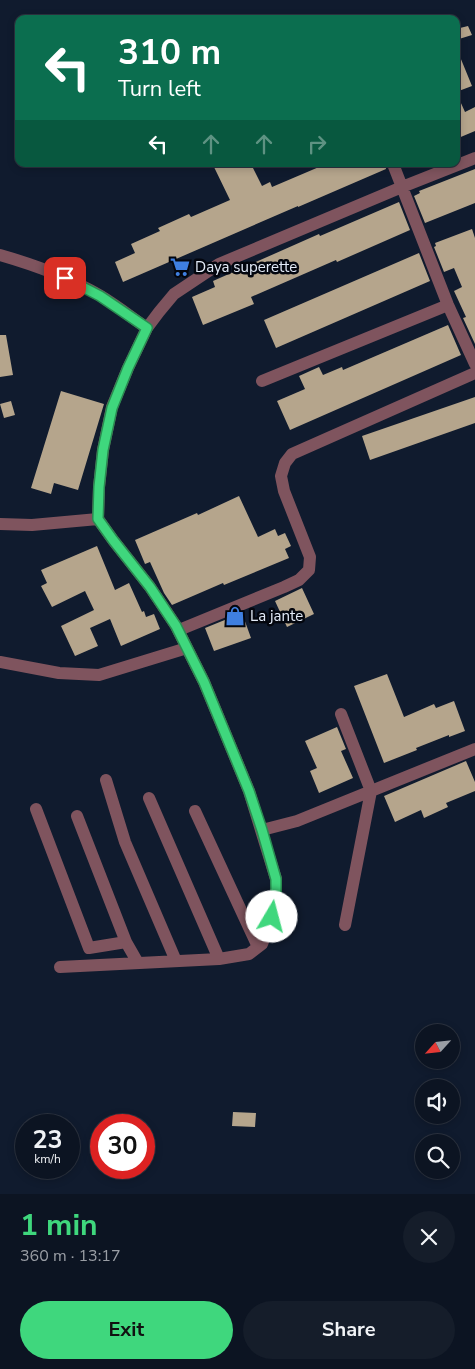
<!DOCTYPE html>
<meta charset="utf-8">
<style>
:root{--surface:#0c1422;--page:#151d2a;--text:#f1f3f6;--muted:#9a9ea5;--line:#2c3340;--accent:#3fd77d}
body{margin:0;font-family:"Nunito Sans",sans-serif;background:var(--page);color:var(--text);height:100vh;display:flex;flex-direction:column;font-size:19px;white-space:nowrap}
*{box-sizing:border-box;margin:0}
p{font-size:16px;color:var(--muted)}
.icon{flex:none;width:28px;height:28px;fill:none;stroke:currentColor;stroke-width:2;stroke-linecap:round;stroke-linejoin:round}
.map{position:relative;height:1194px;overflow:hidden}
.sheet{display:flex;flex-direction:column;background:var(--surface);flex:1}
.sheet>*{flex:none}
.hud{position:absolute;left:15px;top:15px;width:445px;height:152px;border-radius:10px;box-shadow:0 2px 8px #0003,0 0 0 1px var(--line);background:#0b6e4f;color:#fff;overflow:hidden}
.needle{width:32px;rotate:243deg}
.buttons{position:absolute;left:415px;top:1024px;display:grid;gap:10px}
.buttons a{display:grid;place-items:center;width:45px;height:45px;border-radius:50%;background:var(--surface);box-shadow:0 2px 8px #0003,0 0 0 1px var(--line);font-size:25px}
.speed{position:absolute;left:15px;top:1114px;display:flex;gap:10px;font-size:25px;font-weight:700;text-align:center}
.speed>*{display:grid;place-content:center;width:65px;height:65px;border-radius:50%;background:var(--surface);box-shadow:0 2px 8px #0003,0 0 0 1px var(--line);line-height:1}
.speed small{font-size:12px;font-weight:400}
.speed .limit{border:8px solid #d22;background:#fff;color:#111}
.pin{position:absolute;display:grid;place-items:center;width:42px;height:42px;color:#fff;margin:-21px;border-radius:10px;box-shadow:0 2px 8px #0006}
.me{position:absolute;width:55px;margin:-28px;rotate:8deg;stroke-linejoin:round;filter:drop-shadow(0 0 4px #0008)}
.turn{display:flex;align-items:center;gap:18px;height:105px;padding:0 20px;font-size:22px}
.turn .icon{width:65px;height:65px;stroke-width:2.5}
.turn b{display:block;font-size:35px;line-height:42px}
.lanes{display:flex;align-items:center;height:48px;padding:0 20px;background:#0003;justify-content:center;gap:25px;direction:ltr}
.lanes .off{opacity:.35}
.round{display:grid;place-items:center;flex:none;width:52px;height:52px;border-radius:26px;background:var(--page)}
.headline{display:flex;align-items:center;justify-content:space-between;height:85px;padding:0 20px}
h1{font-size:30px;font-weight:700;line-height:38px;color:var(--accent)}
.action{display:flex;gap:10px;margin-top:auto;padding:10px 20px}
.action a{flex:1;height:58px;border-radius:30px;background:var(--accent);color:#111;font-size:20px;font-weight:700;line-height:58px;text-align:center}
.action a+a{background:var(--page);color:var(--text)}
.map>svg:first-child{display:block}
.building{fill:#b5a58c}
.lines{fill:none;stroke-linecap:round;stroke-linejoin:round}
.street{stroke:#7f545e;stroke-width:12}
.route-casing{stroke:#298c51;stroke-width:12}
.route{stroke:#3fd77d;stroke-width:9}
.labels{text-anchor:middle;stroke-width:5;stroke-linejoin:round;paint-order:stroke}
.poi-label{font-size:15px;fill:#e3ebf8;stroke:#03060e;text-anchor:start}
</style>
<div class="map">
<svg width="475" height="1194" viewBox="0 0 475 1194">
<rect width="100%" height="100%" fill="#101b2e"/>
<path class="building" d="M 468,26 L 472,35 L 459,39 L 456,29 Z
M 456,47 L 472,86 L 456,92 L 465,112 L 475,107 L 475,131 L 456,139 Z
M 221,164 L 251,164 L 262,186 L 270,182 L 272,187 L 326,164 L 385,164 L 386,169 L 298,207 L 298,206 L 123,282 L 115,262 L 135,253 L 131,244 L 160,231 L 158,228 L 189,214 L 191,217 L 230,200 L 214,167 Z
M 475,169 L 475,203 L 425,223 L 414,196 L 420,193 L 419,191 Z
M 399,202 L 410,230 L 337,262 L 336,260 L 251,297 L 254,304 L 203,325 L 192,297 L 215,287 L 213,281 L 319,234 L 320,236 Z
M 472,229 L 475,238 L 475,344 L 463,318 L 466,317 L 454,291 L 462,287 L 454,268 L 444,272 L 434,247 L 436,246 L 435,243 Z
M 419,253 L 430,281 L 276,348 L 264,320 Z
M 448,325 L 461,355 L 290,430 L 277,401 L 305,389 L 299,376 L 319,367 L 323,375 L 342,367 L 343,370 Z
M 0,335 L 6,335 L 13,375 L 0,377 Z
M 61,391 L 104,404 L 78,490 L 54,483 L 51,494 L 31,488 Z
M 475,397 L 475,423 L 370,460 L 362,436 Z
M 11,401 L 15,415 L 4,418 L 0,404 Z
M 239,496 L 258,537 L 275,529 L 278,536 L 285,533 L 291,546 L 285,549 L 289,558 L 224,585 L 223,583 L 172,605 L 164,593 L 150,562 L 145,564 L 135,540 L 197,513 L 198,515 Z
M 97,546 L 115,590 L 129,583 L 142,612 L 144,611 L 146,617 L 154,614 L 160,629 L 121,646 L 110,619 L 90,628 L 98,646 L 75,656 L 61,626 L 94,610 L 85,591 L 52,607 L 41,586 L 47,583 L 41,570 Z
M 302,588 L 314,614 L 287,627 L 275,601 Z
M 242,613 L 251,638 L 214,651 L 205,628 Z
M 387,674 L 404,717 L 434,704 L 436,708 L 454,701 L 465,731 L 449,737 L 449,735 L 416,748 L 417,750 L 384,763 L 354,686 Z
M 337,727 L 346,749 L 341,751 L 353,778 L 319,793 L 310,771 L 317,768 L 305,741 Z
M 466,761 L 475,782 L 475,791 L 446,803 L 448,807 L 424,818 L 421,810 L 395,822 L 384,796 Z
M 233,1112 L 256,1113 L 255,1127 L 232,1126 Z"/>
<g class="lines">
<path class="street" d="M 393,164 L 448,305 L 475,364
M 0,255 C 35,265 68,277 99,295 C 116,305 131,317 147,328
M 262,381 L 448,305
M 0,524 L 32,525 L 98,519
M 179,630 L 284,587 L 299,580 L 309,570 L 310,557 L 284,491 L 281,476 L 285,463 L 292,454 L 475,373
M 0,662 L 59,673 L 99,675 L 187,648
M 341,714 L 371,791 L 345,925
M 106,780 L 125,842 L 176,961
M 149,798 L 219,959
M 36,809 L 89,948 L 126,942
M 195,811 L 258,947
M 77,816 L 126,942 L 138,963
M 262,830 L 297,821 L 475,749
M 60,967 L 219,959 L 249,954 L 262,944 L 273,917 L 276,898 L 276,879 L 249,791 L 204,682 L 176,626 L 150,587 L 113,540 L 98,519 L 99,487 L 103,450 L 112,407 L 128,368 L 147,328 L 159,312 L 174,294 L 219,264 L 402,187 L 475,158"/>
</g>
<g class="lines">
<defs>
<path id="route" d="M 65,278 L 100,296 L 147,328 L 128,368 L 112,408 L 103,450 L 99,487 L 98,519 L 113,540 L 150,587 L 176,626 L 204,682 L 249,791 L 262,830 L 276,879 L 276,898 L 272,917"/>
</defs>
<use href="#route" class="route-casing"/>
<use href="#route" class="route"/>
</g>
<defs>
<symbol id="supermarket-bare" viewBox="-9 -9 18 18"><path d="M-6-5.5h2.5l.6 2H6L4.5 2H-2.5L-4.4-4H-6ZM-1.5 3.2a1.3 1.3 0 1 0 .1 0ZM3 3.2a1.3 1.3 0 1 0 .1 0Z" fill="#3f7fe0" stroke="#03060e" stroke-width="2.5" paint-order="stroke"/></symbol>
<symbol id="shop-bare" viewBox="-9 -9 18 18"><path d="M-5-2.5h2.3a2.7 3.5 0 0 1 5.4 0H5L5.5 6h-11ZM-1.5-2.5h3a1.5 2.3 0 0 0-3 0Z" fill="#3f7fe0" stroke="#03060e" stroke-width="2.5" paint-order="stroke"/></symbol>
</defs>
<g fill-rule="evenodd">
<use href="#supermarket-bare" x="166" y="253" width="28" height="28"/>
<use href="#shop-bare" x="221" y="602" width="28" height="28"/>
</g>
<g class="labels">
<g class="poi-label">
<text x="195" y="272">Daya superette</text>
<text x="250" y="621">La jante</text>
</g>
</g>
</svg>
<div class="buttons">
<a><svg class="needle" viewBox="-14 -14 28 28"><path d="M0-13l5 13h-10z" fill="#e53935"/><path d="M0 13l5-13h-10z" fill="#9a9ea5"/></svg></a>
<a><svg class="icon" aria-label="sound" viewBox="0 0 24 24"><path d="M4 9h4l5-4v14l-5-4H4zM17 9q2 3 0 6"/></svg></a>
<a><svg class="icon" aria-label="search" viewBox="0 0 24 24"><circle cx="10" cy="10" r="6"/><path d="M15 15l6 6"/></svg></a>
</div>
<div class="speed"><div>23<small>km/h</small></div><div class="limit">30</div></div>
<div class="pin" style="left:65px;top:278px;background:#d93025"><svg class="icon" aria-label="arrive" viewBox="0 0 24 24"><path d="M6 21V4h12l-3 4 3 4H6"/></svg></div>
<svg class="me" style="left:272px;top:917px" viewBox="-20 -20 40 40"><circle r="19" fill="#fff"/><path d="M0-13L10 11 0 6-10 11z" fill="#3fd77d"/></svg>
<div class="hud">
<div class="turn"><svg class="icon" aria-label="left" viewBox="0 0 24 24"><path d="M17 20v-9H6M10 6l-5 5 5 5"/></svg><div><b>310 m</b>Turn left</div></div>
<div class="lanes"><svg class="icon" aria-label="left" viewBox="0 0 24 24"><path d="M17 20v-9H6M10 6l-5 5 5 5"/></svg><svg class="icon off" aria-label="ahead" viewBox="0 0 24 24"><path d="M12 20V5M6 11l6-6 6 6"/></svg><svg class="icon off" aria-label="ahead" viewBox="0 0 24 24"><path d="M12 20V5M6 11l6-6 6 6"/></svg><svg class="icon off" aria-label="right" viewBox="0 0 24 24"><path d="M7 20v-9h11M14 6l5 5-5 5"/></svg></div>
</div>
</div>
<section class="sheet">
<div class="headline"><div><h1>1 min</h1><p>360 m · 13:17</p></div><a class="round"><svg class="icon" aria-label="close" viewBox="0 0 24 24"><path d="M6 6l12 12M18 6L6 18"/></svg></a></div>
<div class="action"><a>Exit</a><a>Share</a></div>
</section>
